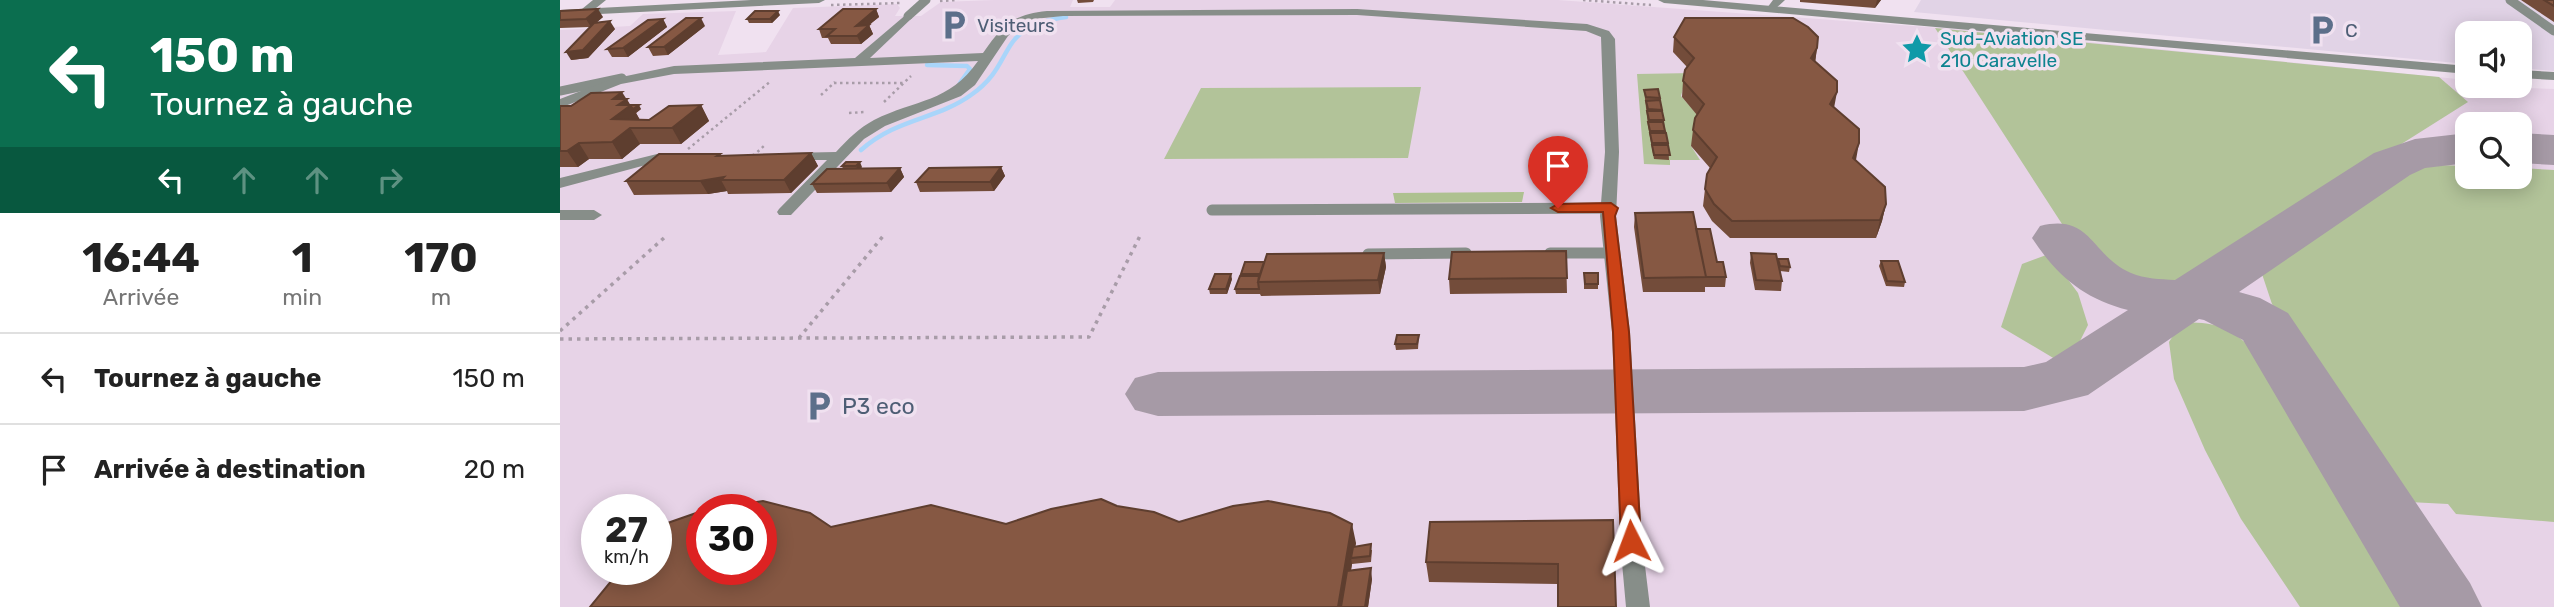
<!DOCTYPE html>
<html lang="fr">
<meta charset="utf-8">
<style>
:root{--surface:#fff;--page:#f6f6f6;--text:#222;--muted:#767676;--line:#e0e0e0}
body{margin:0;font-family:Rubik,sans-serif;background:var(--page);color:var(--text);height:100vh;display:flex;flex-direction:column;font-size:26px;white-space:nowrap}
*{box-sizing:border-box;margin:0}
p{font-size:23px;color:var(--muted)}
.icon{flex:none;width:38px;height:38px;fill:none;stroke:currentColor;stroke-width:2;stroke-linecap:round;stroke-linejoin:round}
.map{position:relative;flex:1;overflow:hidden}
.side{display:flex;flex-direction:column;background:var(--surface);width:560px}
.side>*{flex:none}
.guide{background:#0b6e4f;color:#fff;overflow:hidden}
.fabs{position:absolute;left:1895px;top:21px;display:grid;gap:14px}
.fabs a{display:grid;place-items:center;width:77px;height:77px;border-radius:14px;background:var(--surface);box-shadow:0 4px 18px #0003;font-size:35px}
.speed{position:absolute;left:21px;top:494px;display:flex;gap:14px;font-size:35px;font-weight:700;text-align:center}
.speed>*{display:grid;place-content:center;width:91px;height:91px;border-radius:50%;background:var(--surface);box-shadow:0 4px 18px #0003;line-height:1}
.speed small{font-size:18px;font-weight:400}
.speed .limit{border:10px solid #d22;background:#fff;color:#111}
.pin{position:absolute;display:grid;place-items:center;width:60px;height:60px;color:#fff;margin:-72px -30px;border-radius:50% 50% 50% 0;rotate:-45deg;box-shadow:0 0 7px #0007}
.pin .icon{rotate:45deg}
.me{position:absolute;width:77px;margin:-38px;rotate:357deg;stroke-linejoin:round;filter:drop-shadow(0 0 5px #0008)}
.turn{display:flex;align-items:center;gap:24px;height:147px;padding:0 35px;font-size:32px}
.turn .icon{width:91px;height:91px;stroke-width:2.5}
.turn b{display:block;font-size:49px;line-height:60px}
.lanes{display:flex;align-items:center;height:66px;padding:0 35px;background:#0003;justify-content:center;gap:35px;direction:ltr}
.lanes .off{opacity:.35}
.eta{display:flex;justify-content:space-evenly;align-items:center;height:119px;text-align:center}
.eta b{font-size:42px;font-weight:700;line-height:49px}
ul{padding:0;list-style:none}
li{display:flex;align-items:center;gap:21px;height:91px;padding:0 35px;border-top:2px solid var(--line)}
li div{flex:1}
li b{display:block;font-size:26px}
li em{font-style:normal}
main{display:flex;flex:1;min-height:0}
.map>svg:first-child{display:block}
.commercial{fill:#e1d3e6}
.built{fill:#e7d3e7;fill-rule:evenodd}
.green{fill:#b2c399}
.forest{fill:#aec190}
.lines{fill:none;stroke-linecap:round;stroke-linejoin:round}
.stream{stroke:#a9d5fa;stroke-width:4.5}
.taxiway{fill:#a69aa6;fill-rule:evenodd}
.path-far1{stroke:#a89ca8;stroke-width:2.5;stroke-dasharray:2.5 3.5;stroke-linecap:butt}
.path{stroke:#a89ca8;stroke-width:3.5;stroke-dasharray:3.5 5;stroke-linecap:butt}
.service-far1{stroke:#878e89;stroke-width:9}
.service{stroke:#878e89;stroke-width:11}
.minor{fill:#878e89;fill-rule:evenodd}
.tertiary{fill:#878e89;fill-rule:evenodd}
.wall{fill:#734c3a}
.shaded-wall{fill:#5e3e2f}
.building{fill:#865843;stroke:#5e3e2f;stroke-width:2}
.route{fill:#cb4216;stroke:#842b0e;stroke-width:2}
.labels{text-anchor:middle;stroke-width:7;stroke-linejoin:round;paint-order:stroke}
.far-service-label{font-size:19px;fill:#4e5e75;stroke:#f0e1f0;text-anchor:start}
.far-culture-label{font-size:19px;fill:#0d838f;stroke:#f0e1f0;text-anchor:start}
.service-label{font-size:23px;fill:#4e5e75;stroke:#f0e1f0;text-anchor:start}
</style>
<main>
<section class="side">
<div class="guide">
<div class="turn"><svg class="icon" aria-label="left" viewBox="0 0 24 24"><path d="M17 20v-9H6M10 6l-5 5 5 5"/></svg><div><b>150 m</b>Tournez à gauche</div></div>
<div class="lanes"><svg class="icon" aria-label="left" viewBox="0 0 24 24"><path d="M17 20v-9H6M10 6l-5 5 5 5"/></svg><svg class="icon off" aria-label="ahead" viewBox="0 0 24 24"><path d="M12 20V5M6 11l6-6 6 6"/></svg><svg class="icon off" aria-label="ahead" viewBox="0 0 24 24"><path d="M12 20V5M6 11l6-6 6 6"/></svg><svg class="icon off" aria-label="right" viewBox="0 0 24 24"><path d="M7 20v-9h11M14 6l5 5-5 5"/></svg></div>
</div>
<div class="eta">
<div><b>16:44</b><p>Arrivée</p></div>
<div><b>1</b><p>min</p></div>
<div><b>170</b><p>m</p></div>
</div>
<ul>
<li><svg class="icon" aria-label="left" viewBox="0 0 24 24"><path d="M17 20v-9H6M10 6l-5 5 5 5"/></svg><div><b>Tournez à gauche</b></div><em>150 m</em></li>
<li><svg class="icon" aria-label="arrive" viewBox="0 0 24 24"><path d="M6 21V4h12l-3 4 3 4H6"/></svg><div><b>Arrivée à destination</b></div><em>20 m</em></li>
</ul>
</section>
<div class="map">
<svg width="1994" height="607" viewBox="0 0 1994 607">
<rect width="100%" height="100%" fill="#f0e1f0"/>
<path class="commercial" d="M 1361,0 L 1994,0 L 1994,71 L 1960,68 L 1960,33 L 1908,33 L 1907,64 L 1354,12 Z"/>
<path class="built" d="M 434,0 L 513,0 L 510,7 L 550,7 L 555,0 L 998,0 L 1421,31 L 1907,80 L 1908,86 L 1994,89 L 1994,607 L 0,607 L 0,30 L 70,26 L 83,14 L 176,11 L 158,55 L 206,52 L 233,8 L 337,4 L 340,8 L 335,16 L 361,16 L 381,2 ZM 1908,124 L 1960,124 L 1960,177 L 1908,177 ZM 37,509 L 96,509 L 96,569 L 37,569 ZM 142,509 L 201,509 L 201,569 L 142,569 Z"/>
<path class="green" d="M 1375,28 L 1879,77 L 1908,102 L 1624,281 L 1600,283 L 1570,278 L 1532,259 L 1515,244 Z
M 1133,73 L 1124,85 L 1121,96 L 1143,121 L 1131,146 L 1140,160 L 1110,160 L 1110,165 L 1084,164 L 1077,74 Z
M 861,87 L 848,158 L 604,159 L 641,88 Z
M 1877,165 L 1907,166 L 1908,177 L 1960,177 L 1960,168 L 1994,170 L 1994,522 L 1896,514 L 1888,504 L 1849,502 L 1712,304 L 1701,271 L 1859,166 Z
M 1489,254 L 1518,293 L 1528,325 L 1517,347 L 1495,359 L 1441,327 L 1462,264 Z
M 1622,322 C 1653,323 1665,324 1688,345 L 1846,607 L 1740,607 L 1681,519 L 1645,450 L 1614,379 L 1609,342 Z"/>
<path class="forest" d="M 964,192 L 962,202 L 835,203 L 833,193 Z"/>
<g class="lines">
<path class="stream" d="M 367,65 L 407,66 L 410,69 L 400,83
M 301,150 C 337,118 376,120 411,95 C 458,63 433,27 506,17"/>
<path class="taxiway" d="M 1908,133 L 1908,163 L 1865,168 L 1850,175 L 1679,292 L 1700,298 L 1728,313 L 1910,583 L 1922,607 L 1840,607 L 1683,340 L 1644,320 L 1639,319 L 1528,395 L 1464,411 L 598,416 L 575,410 L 565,394 L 575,378 L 598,372 L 1464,367 L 1486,362 L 1568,310 C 1524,299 1497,276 1472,238 L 1480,226 C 1532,213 1530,255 1571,273 C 1585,279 1600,279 1615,280 L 1814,153 L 1855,139 Z
M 1960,133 L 1994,135 L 1994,165 L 1960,163 Z"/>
<path class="path-far1" d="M 1023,0 L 1091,5
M 380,1 L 398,0
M 271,5 L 341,3
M 274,83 L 343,83
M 261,95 L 275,82
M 324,102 L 351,76
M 289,113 L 305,112
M 128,149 L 211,81
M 193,156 L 205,145"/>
<path class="path" d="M 192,157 L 195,154
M 0,331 L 105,237
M 239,338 L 324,235
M 0,339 L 529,337 L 581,234"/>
<path class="service-far1" d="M 1950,0 L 1994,31
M 348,16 L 366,0
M 0,91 L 62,78"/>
<path class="service" d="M 652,210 L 1051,208
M 990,253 L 1053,253
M 808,254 L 906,253"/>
<path class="minor" d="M 33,0 L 46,0 L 30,13 L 22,13 L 22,9 Z
M 1213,0 L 1225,0 L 1213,11 L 1207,8 Z
M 797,9 L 1027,24 L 1049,31 L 1055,39 L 1059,152 L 1056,216 L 1070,332 L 1082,541 L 1090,607 L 1066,607 L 1060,541 L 1052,332 L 1040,216 L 1045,152 L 1041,37 L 1026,31 L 797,15 L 503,16 L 474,19 L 461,24 L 448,36 L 415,85 L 401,96 L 325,126 L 304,139 L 231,215 L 219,215 L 217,212 L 219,209 L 267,160 L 231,160 L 226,159 L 226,153 L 276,152 C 288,139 299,128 314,120 C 356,99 389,103 418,61 L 114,74 L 61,84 L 0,108 L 0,99 L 52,79 L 114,66 L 295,58 L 348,13 L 352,14 L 352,18 L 310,58 L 423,53 C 443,25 451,15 487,11 Z
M 116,153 L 121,154 L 121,160 L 97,162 L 0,188 L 0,178 L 97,154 Z
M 0,210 L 34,210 L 42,215 L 34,220 L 0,220 Z"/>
<path class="tertiary" d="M 191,0 L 265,0 L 259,3 L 0,16 L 0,10 Z
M 1098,0 L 1143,0 L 1908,66 L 1908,74 L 1104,3 Z
M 1960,70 L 1994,72 L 1994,80 L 1960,78 Z"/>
</g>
<path class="wall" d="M 517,0 L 534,0 L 533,2 L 518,3 Z
M 1240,0 L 1321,0 L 1315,8 L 1240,2 Z
M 1961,0 L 1994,0 L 1994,22 Z
M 316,9 L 319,17 L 309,25 L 313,34 L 301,44 L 271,44 L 268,38 L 262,38 L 259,29 Z
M 0,11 L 43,17 L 36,23 L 55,29 L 28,58 L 11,60 L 30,27 L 0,28 Z
M 220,15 L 212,23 L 189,23 L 187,19 Z
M 103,19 L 107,27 L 68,57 L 52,57 L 47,49 Z
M 145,26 L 108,55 L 93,56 L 88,47 Z
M 1114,37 L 1257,48 L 1255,62 L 1296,160 L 1326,204 L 1322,221 L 1316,238 L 1170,238 L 1152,221 L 1143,206 L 1145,189 L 1150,168 L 1131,146 L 1133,130 L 1137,115 L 1122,97 L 1123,81 L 1127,67 L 1113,52 Z
M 1084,90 L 1100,98 L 1104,120 L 1105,133 L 1108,143 L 1109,160 L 1094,159 L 1088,126 Z
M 67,99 L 70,105 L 81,109 L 76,113 L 80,120 L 89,120 L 141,105 L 149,121 L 121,144 L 80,144 L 62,159 L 29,159 L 18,167 L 0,167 L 0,106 L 11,106 Z
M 251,153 L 258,166 L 231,193 L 168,194 L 167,191 L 148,194 L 74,195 L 66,181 L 160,154 L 162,156 Z
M 282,166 L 302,167 L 301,168 L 340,168 L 344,177 L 331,192 L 257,193 L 252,184 L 283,169 Z
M 441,167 L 445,176 L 434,191 L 360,192 L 356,182 Z
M 1075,213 L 1136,229 L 1166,277 L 1165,287 L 1145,287 L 1145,292 L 1083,292 L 1074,227 Z
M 1006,251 L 1007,293 L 890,294 L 889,279 Z
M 824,253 L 826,267 L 820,294 L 701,296 L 700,294 L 676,294 L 675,289 L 681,276 L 681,274 L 704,262 Z
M 1191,253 L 1218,261 L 1230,267 L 1229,272 L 1220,271 L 1222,281 L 1221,291 L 1195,290 L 1190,263 Z
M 1321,261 L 1345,282 L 1344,287 L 1326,286 L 1319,266 Z
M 1024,273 L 1038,273 L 1038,289 L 1024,289 Z
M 672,279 L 667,294 L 650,294 L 649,289 Z
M 859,335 L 858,349 L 836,350 L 835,344 Z
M 557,506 L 619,522 L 796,543 L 795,547 L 812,550 L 811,562 L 792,564 L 791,570 L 812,579 L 808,607 L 30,607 L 271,527 L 446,524 Z
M 1053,520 L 998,584 L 869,582 L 866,562 Z"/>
<path class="shaded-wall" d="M 1317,0 L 1321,0 L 1315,8 Z
M 38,9 L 43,17 L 31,27 L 26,19 Z
M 316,9 L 319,17 L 309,25 L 313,34 L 301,44 L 297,36 L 296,26 Z
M 218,11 L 220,15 L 212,23 L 210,19 Z
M 141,18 L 145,26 L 108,55 L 104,47 Z
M 103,19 L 107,27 L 68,57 L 63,48 Z
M 50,21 L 55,29 L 28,58 L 11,60 L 6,52 Z
M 1257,48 L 1255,63 L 1251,58 Z
M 62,92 L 71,106 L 79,105 L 81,109 L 76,113 L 81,122 L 71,129 L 80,144 L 62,159 L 52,142 L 53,99 Z
M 1277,92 L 1274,108 L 1270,104 Z
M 141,105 L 149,121 L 121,144 L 112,128 Z
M 19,143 L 29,159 L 18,167 L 7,151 Z
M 1299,143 L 1296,160 L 1293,158 Z
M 251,153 L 258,166 L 231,193 L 224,180 Z
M 300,162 L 302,167 L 298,171 L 296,166 Z
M 441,167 L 445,176 L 434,191 L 430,182 Z
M 340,168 L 344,177 L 331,192 L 327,183 Z
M 164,177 L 161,180 L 167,191 L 148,194 L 140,181 Z
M 1326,204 L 1322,221 L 1316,238 L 1320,220 Z
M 824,253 L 826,267 L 820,294 L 818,280 Z
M 671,274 L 672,279 L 667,294 L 666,289 Z
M 792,524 L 796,543 L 793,558 L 791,558 L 792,564 L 785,607 L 778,607 Z
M 811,568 L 812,579 L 808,607 L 805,607 Z"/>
<path class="building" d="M 1984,0 L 1994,0 L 1994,6 Z
M 38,9 L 26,19 L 0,20 L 0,11 Z
M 283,9 L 316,9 L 296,26 L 309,25 L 297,36 L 267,36 L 275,29 L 259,29 Z
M 195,11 L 218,11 L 210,19 L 187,19 Z
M 126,18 L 141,18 L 104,47 L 88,47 Z
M 1125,18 L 1233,18 L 1248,27 L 1258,37 L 1257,48 L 1251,58 L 1277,81 L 1277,92 L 1270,104 L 1299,129 L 1299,143 L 1293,158 L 1325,187 L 1326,204 L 1320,220 L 1172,221 L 1154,204 L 1145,189 L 1147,174 L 1157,157 L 1133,130 L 1135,118 L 1144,104 L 1123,81 L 1125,70 L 1134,58 L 1114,37 Z
M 103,19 L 63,48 L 47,49 L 88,20 Z
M 50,21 L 23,50 L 6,52 L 34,23 Z
M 1098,89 L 1100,98 L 1086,97 L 1084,90 Z
M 62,92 L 53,99 L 67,99 L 58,105 L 71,105 L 52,119 L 89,120 L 109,106 L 141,105 L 112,128 L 70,128 L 52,142 L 19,143 L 7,151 L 0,151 L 0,106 L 11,106 L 31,93 Z
M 1100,100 L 1102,110 L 1088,109 L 1086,101 Z
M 70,105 L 79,105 L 73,109 Z
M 1087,111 L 1102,111 L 1104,120 L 1089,120 Z
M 1088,122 L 1103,122 L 1105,131 L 1090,131 Z
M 1090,133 L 1106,133 L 1108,143 L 1092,143 Z
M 1092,145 L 1108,145 L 1110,155 L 1094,155 Z
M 251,153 L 224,180 L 161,180 L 164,177 L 140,181 L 66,181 L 99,154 L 160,154 L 157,156 Z
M 286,162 L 300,162 L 296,166 L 282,166 Z
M 441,167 L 430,182 L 356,182 L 369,168 Z
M 340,168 L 327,183 L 252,184 L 267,169 Z
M 1133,212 L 1146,277 L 1084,278 L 1075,213 Z
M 1136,229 L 1150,229 L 1157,262 L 1163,262 L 1166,277 L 1146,277 Z
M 1006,251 L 1007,278 L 889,279 L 892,252 Z
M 824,253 L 818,280 L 698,282 L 707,254 Z
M 1191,253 L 1216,254 L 1222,281 L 1196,280 Z
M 1218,259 L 1228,259 L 1230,267 L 1220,266 Z
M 1321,261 L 1338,261 L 1345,282 L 1327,281 Z
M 685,262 L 704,262 L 700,274 L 681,274 Z
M 1024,273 L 1038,273 L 1038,284 L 1025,284 Z
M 655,274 L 671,274 L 666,289 L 649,289 Z
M 680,276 L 699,276 L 698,282 L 699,289 L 675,289 Z
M 837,335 L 859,335 L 857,344 L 835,344 Z
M 541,499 L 557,506 L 594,512 L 619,522 L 673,506 L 708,501 L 770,513 L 792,524 L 778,607 L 30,607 L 61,569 L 96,569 L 96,527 L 142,511 L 142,569 L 201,569 L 201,509 L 151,509 L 203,501 L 250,513 L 271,527 L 371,505 L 446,524 L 491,509 Z
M 1053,520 L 1056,607 L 998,607 L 998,564 L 866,562 L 870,522 Z
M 811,544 L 810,556 L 791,558 L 793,547 Z
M 811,568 L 805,607 L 781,607 L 787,571 Z"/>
<path class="route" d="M 1051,203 L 1058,208 L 1055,216 L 1069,332 L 1081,541 L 1078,547 L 1064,547 L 1061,541 L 1053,332 L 1043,212 L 998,212 L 991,208 L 998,204 Z"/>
<defs>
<symbol id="parking-bare" viewBox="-9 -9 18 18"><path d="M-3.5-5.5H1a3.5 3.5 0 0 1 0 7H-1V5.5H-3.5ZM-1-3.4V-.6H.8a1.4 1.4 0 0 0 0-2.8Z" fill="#5c6f8a" stroke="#f0e1f0" stroke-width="2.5" paint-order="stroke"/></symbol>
<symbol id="sight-bare" viewBox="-9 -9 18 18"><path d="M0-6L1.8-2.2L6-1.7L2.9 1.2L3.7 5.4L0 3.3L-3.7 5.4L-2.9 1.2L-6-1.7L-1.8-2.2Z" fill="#0f9aa8" stroke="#f0e1f0" stroke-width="2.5" paint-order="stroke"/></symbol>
</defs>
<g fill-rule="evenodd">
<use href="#parking-bare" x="372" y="3" width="44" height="44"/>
<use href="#parking-bare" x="1740" y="8" width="44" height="44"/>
<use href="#sight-bare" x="1335" y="27" width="44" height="44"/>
<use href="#parking-bare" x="237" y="384" width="44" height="44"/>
</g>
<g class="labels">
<g class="far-service-label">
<text x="417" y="32">Visiteurs</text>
<text x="1785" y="37">C</text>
</g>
<g class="far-culture-label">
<text x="1380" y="45">Sud-Aviation SE<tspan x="1380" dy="22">210 Caravelle</tspan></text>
</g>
<g class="service-label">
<text x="282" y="414">P3 eco</text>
</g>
</g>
</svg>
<div class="fabs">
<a><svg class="icon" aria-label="sound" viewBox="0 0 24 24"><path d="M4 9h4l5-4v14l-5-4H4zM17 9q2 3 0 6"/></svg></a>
<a><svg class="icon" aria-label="search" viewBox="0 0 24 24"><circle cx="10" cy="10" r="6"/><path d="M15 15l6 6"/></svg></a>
</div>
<div class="speed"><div>27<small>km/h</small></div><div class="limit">30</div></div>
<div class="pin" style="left:998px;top:208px;background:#d93025"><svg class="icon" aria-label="arrive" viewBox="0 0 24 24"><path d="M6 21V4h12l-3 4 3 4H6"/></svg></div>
<svg class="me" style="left:1071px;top:541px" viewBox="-20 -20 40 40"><path d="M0-17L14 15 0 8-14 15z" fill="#cb4216" stroke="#fff" stroke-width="4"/></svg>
</div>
</main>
